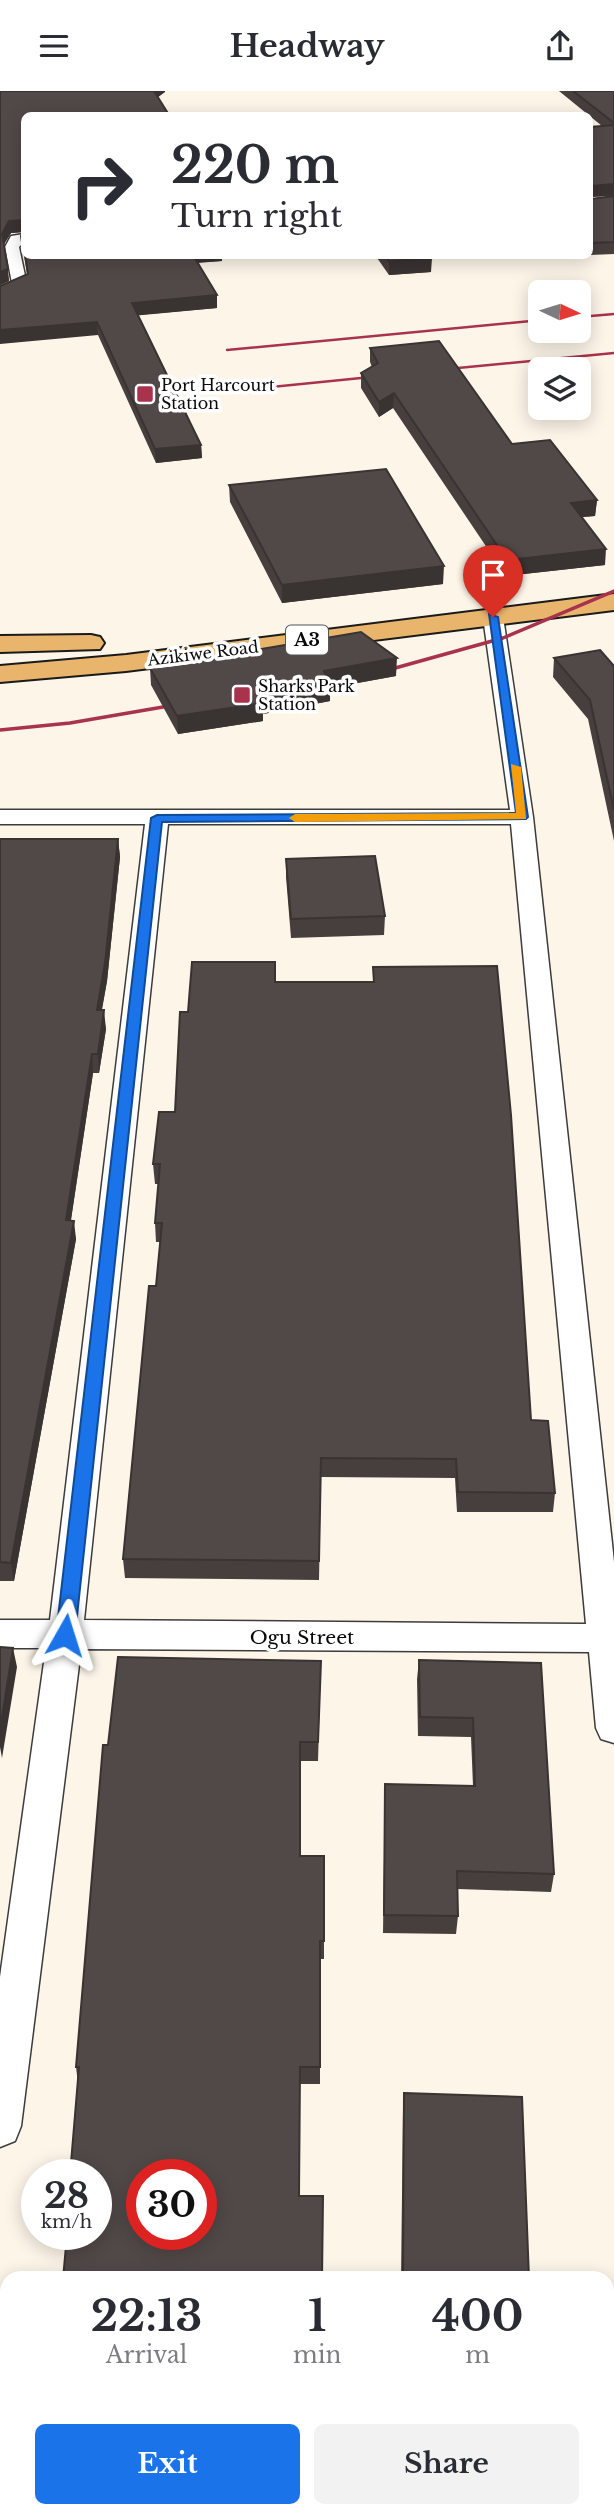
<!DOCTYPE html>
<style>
:root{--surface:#fff;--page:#f2f2f3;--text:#2b2b33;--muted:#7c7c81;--accent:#1a73e8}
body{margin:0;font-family:"Libre Baskerville",serif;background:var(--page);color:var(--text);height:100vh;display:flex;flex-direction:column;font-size:26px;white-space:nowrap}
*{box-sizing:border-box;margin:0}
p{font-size:23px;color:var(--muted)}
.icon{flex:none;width:38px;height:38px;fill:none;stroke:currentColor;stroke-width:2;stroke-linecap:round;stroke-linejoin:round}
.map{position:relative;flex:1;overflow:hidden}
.side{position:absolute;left:0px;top:2180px;width:614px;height:247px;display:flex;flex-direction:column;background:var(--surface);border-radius:21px 21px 0 0;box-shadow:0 4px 18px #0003}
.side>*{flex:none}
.top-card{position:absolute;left:21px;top:21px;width:572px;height:147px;border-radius:10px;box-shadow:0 4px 18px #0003;background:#fff;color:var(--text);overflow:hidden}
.needle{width:46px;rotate:94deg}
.fabs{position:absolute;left:528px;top:189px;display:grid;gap:14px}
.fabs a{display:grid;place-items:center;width:63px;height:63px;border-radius:10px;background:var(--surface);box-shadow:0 4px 18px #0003;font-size:35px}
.speed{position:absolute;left:21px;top:2068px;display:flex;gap:14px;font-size:35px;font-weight:700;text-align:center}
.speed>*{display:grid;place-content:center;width:91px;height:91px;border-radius:50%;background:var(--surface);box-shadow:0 4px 18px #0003;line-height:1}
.speed small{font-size:18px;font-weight:400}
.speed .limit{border:10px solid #d22;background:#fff;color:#111}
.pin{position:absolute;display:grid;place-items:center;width:60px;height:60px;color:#fff;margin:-72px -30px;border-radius:50% 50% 50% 0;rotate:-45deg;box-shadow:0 0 7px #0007}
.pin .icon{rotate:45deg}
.me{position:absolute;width:77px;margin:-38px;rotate:6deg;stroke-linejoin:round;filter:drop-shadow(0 0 5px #0008)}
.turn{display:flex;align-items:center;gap:24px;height:147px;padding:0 35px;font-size:32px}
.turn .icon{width:91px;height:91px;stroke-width:2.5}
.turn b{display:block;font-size:49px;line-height:60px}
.eta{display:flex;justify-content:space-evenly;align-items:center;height:119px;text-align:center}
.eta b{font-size:42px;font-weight:700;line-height:49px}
.primary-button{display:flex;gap:14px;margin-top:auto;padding:14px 35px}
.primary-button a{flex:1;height:80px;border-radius:10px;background:var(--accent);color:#fff;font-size:28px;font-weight:700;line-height:80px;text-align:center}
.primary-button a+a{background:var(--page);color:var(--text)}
header{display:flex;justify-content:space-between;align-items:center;height:91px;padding:0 35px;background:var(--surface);font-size:32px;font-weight:700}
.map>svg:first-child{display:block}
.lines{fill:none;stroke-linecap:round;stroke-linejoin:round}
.minor-casing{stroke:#3c3c3c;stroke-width:3}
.primary-casing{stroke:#1a1a1a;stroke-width:4}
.minor{fill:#fff;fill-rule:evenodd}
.primary{fill:#e9b46c;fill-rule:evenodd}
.rail-far1{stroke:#a9324d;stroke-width:2.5}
.rail{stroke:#a9324d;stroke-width:3.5}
.wall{fill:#463f3d}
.shaded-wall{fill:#393332}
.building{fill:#514947;stroke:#393332;stroke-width:2;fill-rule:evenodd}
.route{fill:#1a73e8;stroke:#114b97;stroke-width:2}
.slow{fill:#f59e0b}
.poi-dot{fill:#a9324d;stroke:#fff;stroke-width:2.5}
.labels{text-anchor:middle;stroke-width:7;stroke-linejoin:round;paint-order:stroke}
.far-poi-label{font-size:16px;fill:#090909;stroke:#fff;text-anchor:start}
.far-street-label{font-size:16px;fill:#090909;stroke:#fff}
.shield{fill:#fff;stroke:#535353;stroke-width:2}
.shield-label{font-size:18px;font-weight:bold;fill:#090909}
.street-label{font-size:19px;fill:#090909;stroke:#fff}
</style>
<header><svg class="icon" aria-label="menu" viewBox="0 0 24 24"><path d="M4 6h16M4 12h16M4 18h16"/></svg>Headway<svg class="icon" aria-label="share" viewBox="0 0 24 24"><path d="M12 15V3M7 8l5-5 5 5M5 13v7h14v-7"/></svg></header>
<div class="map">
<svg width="614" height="2427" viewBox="0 0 614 2427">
<rect width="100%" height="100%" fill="#fdf5e8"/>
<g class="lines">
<defs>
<path id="minor" d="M 24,143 L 24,151 L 19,156 L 27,194 L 0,206 L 0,196 L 12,192 L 5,156 L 11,145 Z
M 493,520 L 500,522 L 503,526 L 533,726 L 614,1471 L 614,1652 L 601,1648 L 596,1637 L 589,1561 L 81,1558 L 21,2035 L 15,2050 L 0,2056 L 0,1886 L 46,1557 L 0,1557 L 0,1529 L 50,1529 L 145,733 L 0,733 L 0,719 L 510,719 L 483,526 L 486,522 ZM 168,733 L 511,733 L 586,1533 L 84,1529 Z
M 0,2338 L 7,2339 L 7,2385 L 0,2384 Z
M 607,2344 L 614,2344 L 614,2390 L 607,2390 Z"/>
<path id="primary" d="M 614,503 L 614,519 L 126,580 L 0,591 L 0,575 L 126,564 Z
M 91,544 L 100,546 L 104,552 L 100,558 L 0,561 L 0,545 Z"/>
</defs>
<use href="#minor" class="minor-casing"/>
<use href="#primary" class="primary-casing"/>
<use href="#minor" class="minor"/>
<use href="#primary" class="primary"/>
<path class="rail-far1" d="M 579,226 L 614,223
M 227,259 L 541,229
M 437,279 L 614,262
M 242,299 L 381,285"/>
<path class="rail" d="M 388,579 L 503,547 L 614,500
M 0,639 L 70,632 L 163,616"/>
</g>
<path class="wall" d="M 0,0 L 165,1 L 24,24 L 24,164 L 222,164 L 222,170 L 197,172 L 217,217 L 138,224 L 201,354 L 202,367 L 156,372 L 98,244 L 27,183 L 21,145 L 24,141 L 11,142 L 3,154 L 9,190 L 0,194 Z
M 559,0 L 614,0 L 614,105 L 591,106 L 591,108 L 614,105 L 614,163 L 590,164 L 590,36 L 602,35 Z
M 375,164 L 430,164 L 431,181 L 389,184 Z
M 535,164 L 587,164 L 537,166 Z
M 370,257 L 597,409 L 595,425 L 582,426 L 605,474 L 506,485 L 393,317 L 379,326 L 361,297 L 361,282 L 372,276 L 370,271 Z
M 229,394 L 443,493 L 282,512 L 230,411 Z
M 554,567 L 614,575 L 614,750 L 588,628 L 553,586 Z
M 150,577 L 396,585 L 330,597 L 330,610 L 263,623 L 263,630 L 178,643 L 151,594 Z
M 0,748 L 118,748 L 120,766 L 107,890 L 102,919 L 106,938 L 99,982 L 93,982 L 71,1129 L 76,1148 L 14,1490 L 0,1490 Z
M 286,768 L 385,825 L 384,844 L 291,847 L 286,786 Z
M 373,876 L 531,1329 L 555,1402 L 553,1421 L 457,1421 L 455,1387 L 321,1386 L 319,1489 L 125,1487 L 123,1468 L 156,1195 L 160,1151 L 156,1151 L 155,1132 L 159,1093 L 155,1093 L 153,1073 L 175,1021 L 188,921 L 276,891 L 373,891 Z
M 419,1569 L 541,1572 L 554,1783 L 551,1801 L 458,1798 L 458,1825 L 456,1843 L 383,1842 L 385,1693 L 473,1695 L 471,1646 L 418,1645 L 417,1588 Z
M 321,1570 L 318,1670 L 300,1670 L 300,1765 L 324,1850 L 324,1868 L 320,1868 L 320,1993 L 300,1993 L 96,2144 L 76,1976 L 108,1654 Z
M 404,2002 L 529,2188 L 401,2188 L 403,2019 Z"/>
<path class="shaded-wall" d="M 153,0 L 165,0 L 165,1 L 153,10 Z
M 614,93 L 614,104 L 590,106 L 590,96 L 591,95 Z
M 24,129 L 24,141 L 11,142 L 3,155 L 2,143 L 9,130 Z
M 190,164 L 222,164 L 222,170 L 190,172 Z
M 432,167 L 431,181 L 389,184 L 389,170 Z
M 8,178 L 9,190 L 0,194 L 0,181 Z
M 217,204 L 217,217 L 132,225 L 132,212 Z
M 97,231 L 98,244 L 0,253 L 0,239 Z
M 394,302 L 393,317 L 379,326 L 379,311 Z
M 201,354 L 202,367 L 156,372 L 155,358 Z
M 597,409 L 595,425 L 570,427 L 571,412 Z
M 606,458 L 605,474 L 506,485 L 507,469 Z
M 444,475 L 443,493 L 282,512 L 282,494 Z
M 397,567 L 396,585 L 330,597 L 330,610 L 263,623 L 263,630 L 178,643 L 177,625 L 261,605 L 324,580 Z
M 118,748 L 120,766 L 107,890 L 98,938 L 97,919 Z
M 104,919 L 106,938 L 99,982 L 98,963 Z
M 92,963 L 93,982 L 68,1148 L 66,1129 Z
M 74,1130 L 76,1148 L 14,1490 L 11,1472 Z
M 13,1557 L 17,1576 L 2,1667 L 0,1656 L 0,1639 Z"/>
<path class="building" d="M 0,0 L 154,0 L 169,24 L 24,24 L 24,129 L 9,130 L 2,143 L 8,178 L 0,181 Z
M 573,0 L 614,0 L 614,32 Z
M 614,34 L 614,93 L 591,95 L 590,96 L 590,36 Z
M 590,102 L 591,108 L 614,105 L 614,151 L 590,152 Z
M 24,140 L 24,164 L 21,145 Z
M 25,164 L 193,164 L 217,204 L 132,212 L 201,354 L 155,358 L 97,231 L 0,239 L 0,195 L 28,183 Z
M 385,164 L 430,164 L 432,167 L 389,170 Z
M 439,250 L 512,353 L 550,349 L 597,409 L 571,412 L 606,458 L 507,469 L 394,302 L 379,311 L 361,282 L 378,272 L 370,257 Z
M 386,378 L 444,475 L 282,494 L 229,394 Z
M 361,541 L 397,567 L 324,580 L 330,592 L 261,605 L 263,612 L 177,625 L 150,577 Z
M 600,559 L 614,575 L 614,719 L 590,609 L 554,567 Z
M 0,748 L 118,748 L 105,872 L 97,919 L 104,919 L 98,963 L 92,963 L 66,1129 L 74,1130 L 11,1472 L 0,1471 Z
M 375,765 L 385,825 L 291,828 L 286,768 Z
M 192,871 L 275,871 L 275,891 L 374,891 L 373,876 L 497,875 L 511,1024 L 531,1329 L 548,1330 L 555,1402 L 458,1401 L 456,1368 L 321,1367 L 319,1470 L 123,1468 L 149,1195 L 156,1195 L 162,1132 L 155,1132 L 160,1073 L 153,1073 L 159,1021 L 175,1021 L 180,921 L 188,921 Z
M 0,1556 L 13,1557 L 0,1639 Z
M 118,1566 L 321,1570 L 318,1651 L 300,1651 L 300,1765 L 324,1765 L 324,1850 L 320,1850 L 320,1976 L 300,1976 L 299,2105 L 323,2105 L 322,2188 L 63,2188 L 67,2144 L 96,2144 L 96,2084 L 70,2084 L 79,1976 L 76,1976 L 103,1654 L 108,1654 ZM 142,2084 L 201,2084 L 201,2144 L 142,2144 Z
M 419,1569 L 541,1572 L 554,1783 L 457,1780 L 458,1825 L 384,1824 L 385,1693 L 475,1695 L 473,1627 L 420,1626 Z
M 404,2002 L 522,2006 L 529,2188 L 403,2188 Z
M 0,2383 L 7,2383 L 7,2420 L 574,2420 L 574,2427 L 0,2427 Z"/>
<path class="route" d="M 489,523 L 498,526 L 528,726 L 526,728 L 162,731 L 75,1544 L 72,1550 L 65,1552 L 59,1550 L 56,1544 L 151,727 L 157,724 L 516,722 Z"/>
<path class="slow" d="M 511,673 L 521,676 L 526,728 L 295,731 L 289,727 L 295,723 L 516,722 Z"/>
<g class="poi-dot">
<rect x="136" y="294" width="18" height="18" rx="3.5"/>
<rect x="233" y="595" width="18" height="18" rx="3.5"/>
</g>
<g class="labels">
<g class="far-poi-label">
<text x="161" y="300">Port Harcourt<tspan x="161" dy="18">Station</tspan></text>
<text x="258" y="601">Sharks Park<tspan x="258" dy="18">Station</tspan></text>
</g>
<g class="far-street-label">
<text transform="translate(203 562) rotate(-7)" y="6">Azikiwe Road</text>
</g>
<rect class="shield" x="286" y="534.5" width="42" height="29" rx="5"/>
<g class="shield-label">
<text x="307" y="555">A3</text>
</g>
<g class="street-label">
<text x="302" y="1553">Ogu Street</text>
</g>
</g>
</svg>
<div class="fabs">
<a><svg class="needle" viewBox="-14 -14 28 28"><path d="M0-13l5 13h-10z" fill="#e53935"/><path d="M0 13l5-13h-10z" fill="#7c7c81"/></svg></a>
<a><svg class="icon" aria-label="layers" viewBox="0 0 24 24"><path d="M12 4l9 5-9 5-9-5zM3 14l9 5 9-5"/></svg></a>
</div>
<div class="speed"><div>28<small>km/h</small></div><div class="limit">30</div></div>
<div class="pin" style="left:493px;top:526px;background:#d93025"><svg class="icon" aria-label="arrive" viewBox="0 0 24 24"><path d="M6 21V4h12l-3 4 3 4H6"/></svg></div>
<svg class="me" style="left:65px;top:1544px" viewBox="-20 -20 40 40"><path d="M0-17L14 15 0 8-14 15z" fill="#1a73e8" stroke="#fff" stroke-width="4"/></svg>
<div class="top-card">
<div class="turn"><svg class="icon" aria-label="right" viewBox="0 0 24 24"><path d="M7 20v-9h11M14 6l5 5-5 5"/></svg><div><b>220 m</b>Turn right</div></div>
</div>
<section class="side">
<div class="eta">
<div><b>22:13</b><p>Arrival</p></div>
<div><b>1</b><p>min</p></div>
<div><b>400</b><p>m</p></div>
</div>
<div class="primary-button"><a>Exit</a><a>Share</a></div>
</section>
</div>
